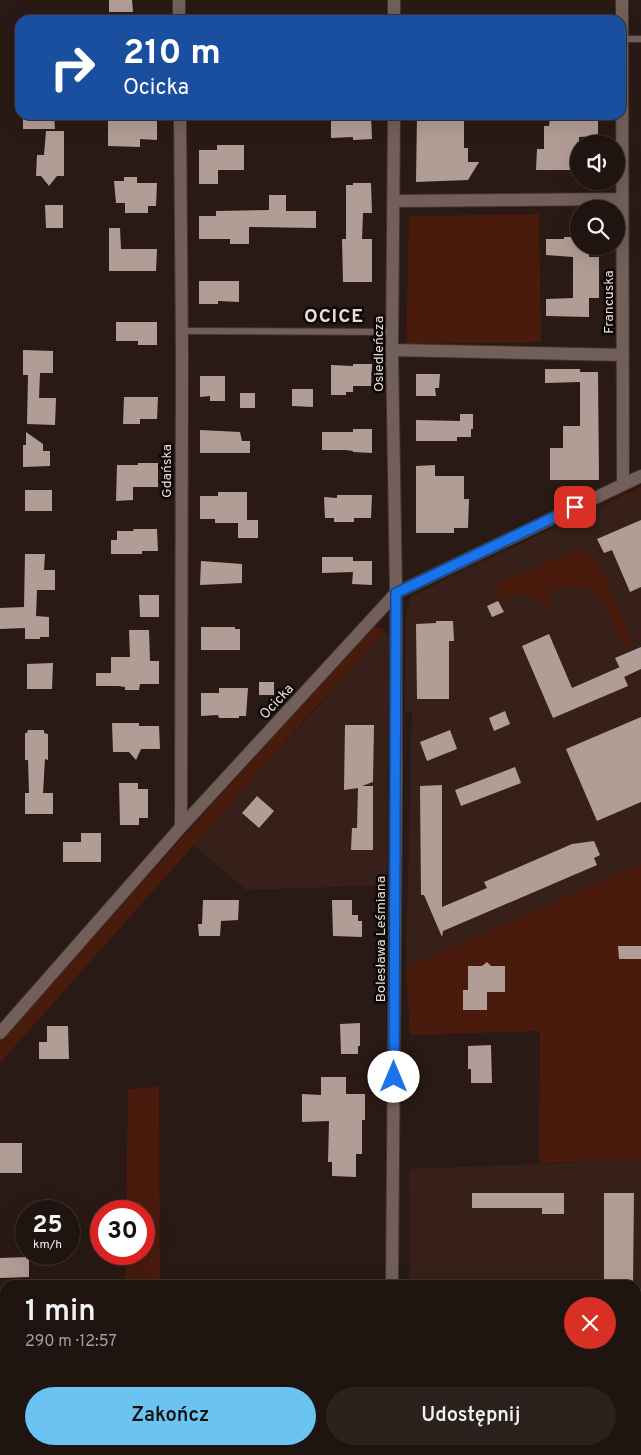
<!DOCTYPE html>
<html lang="pl">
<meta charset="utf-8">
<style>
:root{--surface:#201410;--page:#2d211e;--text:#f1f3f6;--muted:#a29e9f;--line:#3d3330;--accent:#6bc3f2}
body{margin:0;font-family:Overpass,sans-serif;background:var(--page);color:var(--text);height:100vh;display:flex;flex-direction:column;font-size:19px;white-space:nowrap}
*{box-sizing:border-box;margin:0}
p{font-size:16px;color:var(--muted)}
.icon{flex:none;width:28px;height:28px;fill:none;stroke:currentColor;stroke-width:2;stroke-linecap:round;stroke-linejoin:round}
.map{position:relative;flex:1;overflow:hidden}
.sheet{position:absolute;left:0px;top:1280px;width:641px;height:175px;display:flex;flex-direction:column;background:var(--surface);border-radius:15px 15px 0 0;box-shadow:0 5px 20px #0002,0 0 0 1px var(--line)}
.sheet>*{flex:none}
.banner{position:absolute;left:15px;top:15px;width:611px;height:105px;border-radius:15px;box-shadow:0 5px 20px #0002,0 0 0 1px var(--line);background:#1a4fa0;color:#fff;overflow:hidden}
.controls{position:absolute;left:570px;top:135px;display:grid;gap:10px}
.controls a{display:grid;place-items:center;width:55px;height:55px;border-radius:50%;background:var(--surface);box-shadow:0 5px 20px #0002,0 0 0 1px var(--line);font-size:25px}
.speed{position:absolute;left:15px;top:1200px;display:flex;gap:10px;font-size:25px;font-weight:700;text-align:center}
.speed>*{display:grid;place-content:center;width:65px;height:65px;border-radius:50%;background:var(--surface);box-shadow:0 5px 20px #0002,0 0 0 1px var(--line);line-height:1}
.speed small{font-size:12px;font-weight:400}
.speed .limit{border:8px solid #d22;background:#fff;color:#111}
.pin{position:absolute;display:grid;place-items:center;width:42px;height:42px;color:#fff;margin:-21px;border-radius:10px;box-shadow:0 2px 8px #0006}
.me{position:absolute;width:55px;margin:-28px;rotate:0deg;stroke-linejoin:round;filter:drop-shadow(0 0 4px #0008)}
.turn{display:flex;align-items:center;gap:18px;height:105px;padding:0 25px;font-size:22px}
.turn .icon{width:65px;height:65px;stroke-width:2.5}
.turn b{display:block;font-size:35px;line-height:42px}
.round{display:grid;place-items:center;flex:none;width:52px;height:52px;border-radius:26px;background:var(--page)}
.head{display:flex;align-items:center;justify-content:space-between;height:85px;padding:0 25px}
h1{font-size:30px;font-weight:600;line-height:38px}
.primary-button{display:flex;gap:10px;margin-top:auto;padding:10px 25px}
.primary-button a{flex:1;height:58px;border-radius:30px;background:var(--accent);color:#111;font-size:20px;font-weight:600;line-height:58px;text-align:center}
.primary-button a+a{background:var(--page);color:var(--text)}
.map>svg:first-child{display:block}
.built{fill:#37201a}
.green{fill:#491b0d}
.building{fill:#b29d96}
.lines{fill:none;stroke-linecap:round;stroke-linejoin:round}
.lane-casing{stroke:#413531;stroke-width:8}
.street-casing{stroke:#413531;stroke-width:14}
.lane{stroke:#735f59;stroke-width:6}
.street{stroke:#735f59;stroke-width:12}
.route-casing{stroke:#114b97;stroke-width:12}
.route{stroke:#1a73e8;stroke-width:9}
.labels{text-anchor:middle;stroke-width:5;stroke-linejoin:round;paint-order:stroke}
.street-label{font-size:14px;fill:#e9ddd9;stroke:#0d0705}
.district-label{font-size:19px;font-weight:bold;letter-spacing:1px;fill:#e9ddd9;stroke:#0d0705}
</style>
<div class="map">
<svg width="641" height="1455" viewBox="0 0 641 1455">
<rect width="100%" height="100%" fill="#2a1a15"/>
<path class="built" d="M 641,490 L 641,864 L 406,967 L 412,711 L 405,712 L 406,614 L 411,597 L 464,570 L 560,525 Z
M 385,630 L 389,639 L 387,885 L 246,890 L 193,844 L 302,725 Z
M 641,1160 L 641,1405 L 636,1405 L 636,1285 L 410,1285 L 409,1169 Z"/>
<path class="green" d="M 539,214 L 541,342 L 406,344 L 409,219 L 412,216 Z
M 641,487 L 641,490 L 560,525 Z
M 579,549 L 598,561 L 633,644 L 624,648 C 613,627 605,592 578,587 C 569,585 559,589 550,590 L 553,607 L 519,593 L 502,600 L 496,584 Z
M 373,626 L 385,630 L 0,1063 L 0,1042 L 137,888 Z
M 641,864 L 641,1160 L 539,1163 L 540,1031 L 410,1035 L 406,967 Z
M 159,1086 L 160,1285 L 125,1285 L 126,1254 L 144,1254 L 144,1211 L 126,1211 L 128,1090 Z"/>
<path class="building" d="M 109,0 L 132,0 L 133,12 L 109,12 Z
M 23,115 L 54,115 L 55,129 L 23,129 Z
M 353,115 L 371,115 L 372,139 L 353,140 L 353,137 L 331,138 L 331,120 L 353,119 Z
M 417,115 L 464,115 L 464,148 L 468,148 L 468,162 L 479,162 L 468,180 L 416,182 Z
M 561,115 L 598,115 L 598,136 L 579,137 L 579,170 L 536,170 L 537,149 L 544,149 L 544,126 L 549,126 L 550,117 L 560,117 Z
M 127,117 L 157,117 L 157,140 L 140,139 L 140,147 L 108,146 L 108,118 Z
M 46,131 L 64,131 L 64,176 L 57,176 L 49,186 L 41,176 L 36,176 L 37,155 L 44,155 Z
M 217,145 L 244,145 L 244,170 L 218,170 L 218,184 L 199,184 L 199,150 L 217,150 Z
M 124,177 L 137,177 L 137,183 L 157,183 L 156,206 L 148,206 L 148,213 L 125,213 L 125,203 L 116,203 L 114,181 L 124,181 Z
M 353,183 L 371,183 L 372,213 L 363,213 L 362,239 L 372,239 L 372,282 L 343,282 L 342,239 L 346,239 L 346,185 L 353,185 Z
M 269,195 L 286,195 L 286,211 L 316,211 L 316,228 L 249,227 L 249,244 L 230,244 L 230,239 L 199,239 L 199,216 L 216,216 L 216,211 L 269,210 Z
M 45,205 L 63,205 L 63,228 L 46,228 Z
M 109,228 L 120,228 L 121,249 L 157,249 L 156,271 L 109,271 Z
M 564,237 L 579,237 L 579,246 L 589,246 L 589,257 L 599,257 L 599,298 L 589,298 L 589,317 L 546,316 L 546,299 L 573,298 L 573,257 L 546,255 L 546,239 L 564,239 Z
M 199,281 L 239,281 L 239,302 L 218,301 L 218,304 L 199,304 Z
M 116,322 L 157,322 L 157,345 L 138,345 L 138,341 L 116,341 Z
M 23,350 L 53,351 L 53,373 L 40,373 L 39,398 L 56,398 L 55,425 L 27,424 L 28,375 L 23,375 Z
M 353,364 L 372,364 L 371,386 L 353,386 L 353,392 L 346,392 L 346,395 L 331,395 L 331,365 L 353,366 Z
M 545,369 L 580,369 L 580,372 L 598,372 L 599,480 L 550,480 L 550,448 L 563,448 L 563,426 L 580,426 L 580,382 L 545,383 Z
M 416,374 L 440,374 L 439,388 L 435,388 L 436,396 L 416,396 Z
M 200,376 L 225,376 L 225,401 L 210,401 L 210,396 L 200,397 Z
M 292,389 L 313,389 L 313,407 L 292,406 Z
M 240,393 L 255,393 L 255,408 L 240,408 Z
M 124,397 L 158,397 L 157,419 L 140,419 L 140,424 L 123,424 Z
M 460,414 L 473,414 L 473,429 L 471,429 L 471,437 L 457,437 L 457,441 L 416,441 L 416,420 L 460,421 Z
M 353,429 L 372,429 L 372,453 L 353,452 L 353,451 L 345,450 L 322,450 L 322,432 L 353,432 Z
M 200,430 L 240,432 L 242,441 L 250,441 L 250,453 L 200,453 Z
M 26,432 L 43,444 L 43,451 L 50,451 L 50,466 L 23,467 L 23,445 L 26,445 Z
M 138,463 L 158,463 L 158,487 L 133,487 L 133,500 L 116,501 L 117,465 L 138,465 Z
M 435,465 L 435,476 L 464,476 L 464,499 L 469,499 L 468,528 L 454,528 L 454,533 L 416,533 L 416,466 Z
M 25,490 L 52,490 L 52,511 L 25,511 Z
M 218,492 L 247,492 L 247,520 L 258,520 L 258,538 L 238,538 L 238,523 L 215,523 L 215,519 L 200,519 L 200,496 L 218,496 Z
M 337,495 L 372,495 L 371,518 L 354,518 L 354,522 L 334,522 L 334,518 L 325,518 L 324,497 L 337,498 Z
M 641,520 L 641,587 L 630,592 L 612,550 L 604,553 L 597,539 Z
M 133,529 L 157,529 L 158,551 L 142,551 L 142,554 L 111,554 L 111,540 L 117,540 L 117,531 L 134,531 Z
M 25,554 L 45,554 L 44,570 L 55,570 L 55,590 L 37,590 L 36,616 L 49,617 L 49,637 L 40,637 L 40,639 L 25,639 L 25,628 L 0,629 L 0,608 L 24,607 Z
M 322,557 L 353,557 L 353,561 L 372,561 L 372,585 L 352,584 L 353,572 L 322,573 Z
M 201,561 L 242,564 L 242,583 L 200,585 Z
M 139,595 L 159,595 L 159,617 L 140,617 Z
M 498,601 L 504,612 L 492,617 L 487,606 Z
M 436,621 L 453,621 L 454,641 L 449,641 L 449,699 L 417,699 L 416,624 L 436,623 Z
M 201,627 L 235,627 L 235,629 L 240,629 L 240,650 L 201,650 Z
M 129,630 L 149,630 L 150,661 L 159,661 L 159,684 L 140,684 L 139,690 L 125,690 L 125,687 L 118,686 L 96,686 L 96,673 L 111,673 L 111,657 L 130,657 Z
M 549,634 L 572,688 L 620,667 L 628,686 L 553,718 L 522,646 Z
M 641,647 L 641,669 L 624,677 L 615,658 Z
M 53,663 L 52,689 L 27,689 L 27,664 Z
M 259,682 L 274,682 L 274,695 L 259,695 Z
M 219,688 L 248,688 L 246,716 L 239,716 L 239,718 L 219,718 L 218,715 L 201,716 L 201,693 L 219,693 Z
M 505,711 L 510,724 L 494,731 L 489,718 Z
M 641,717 L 641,802 L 597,821 L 566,749 Z
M 112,723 L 139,723 L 139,726 L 159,726 L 160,749 L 141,749 L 136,760 L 129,752 L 113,752 Z
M 345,725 L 374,725 L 373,782 L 362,786 L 373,786 L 373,850 L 351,850 L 352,828 L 357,828 L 358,788 L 344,790 Z
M 28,730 L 44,730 L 44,733 L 48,734 L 48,760 L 45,759 L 43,793 L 53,793 L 53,814 L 25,814 L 25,793 L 29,793 L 28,760 L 25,760 L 25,733 L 27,733 Z
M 450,730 L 457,749 L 427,761 L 420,742 Z
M 515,767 L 521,783 L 461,806 L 455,790 Z
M 119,783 L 138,783 L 138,789 L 148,789 L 148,818 L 139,818 L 139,825 L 120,825 Z
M 442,785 L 442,907 L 487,888 L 484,882 L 572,844 L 594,841 L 600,855 L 594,858 L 597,865 L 443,931 L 442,937 L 424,895 L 421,895 L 420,786 Z
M 257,796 L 274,811 L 259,828 L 242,813 Z
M 81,833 L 101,833 L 101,862 L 63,862 L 63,842 L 81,842 Z
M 203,900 L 239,900 L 238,920 L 221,921 L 220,936 L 199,936 L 198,924 L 202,924 Z
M 332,900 L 352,900 L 352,915 L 358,915 L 358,921 L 362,921 L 362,937 L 333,936 Z
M 618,946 L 641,946 L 641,959 L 619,959 Z
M 487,962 L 491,966 L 505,966 L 505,992 L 487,992 L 487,1010 L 463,1010 L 463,990 L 468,990 L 468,966 L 482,966 Z
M 360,1023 L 360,1046 L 358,1046 L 358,1054 L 341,1054 L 340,1024 Z
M 47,1026 L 68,1026 L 69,1059 L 39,1059 L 39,1042 L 47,1042 Z
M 491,1045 L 492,1083 L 471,1083 L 471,1069 L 468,1069 L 468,1046 Z
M 321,1077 L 346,1077 L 346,1094 L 365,1094 L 365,1120 L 362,1120 L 362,1154 L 356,1154 L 356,1177 L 332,1176 L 332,1162 L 328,1162 L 329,1121 L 302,1122 L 302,1094 L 321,1095 Z
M 0,1143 L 22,1143 L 22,1173 L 0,1173 Z
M 472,1193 L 564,1193 L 564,1214 L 542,1214 L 542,1208 L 472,1208 Z
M 604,1193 L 634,1193 L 633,1285 L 604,1285 Z
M 29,1257 L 29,1277 L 0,1278 L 0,1258 Z"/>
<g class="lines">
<defs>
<path id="lane" d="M 622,39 L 641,39
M 182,331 L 392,332"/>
<path id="street" d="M 179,0 L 179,20
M 622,0 L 623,483
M 394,20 L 394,0
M 180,115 L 182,355 L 181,827
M 394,201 L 622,199
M 392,350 L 623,355
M 0,1033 L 181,827 L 396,593 L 641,476
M 392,1285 L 396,780 L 396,593 L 392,350 L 394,115
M 392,1450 L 392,1455"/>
</defs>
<use href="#lane" class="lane-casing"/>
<use href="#street" class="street-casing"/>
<use href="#lane" class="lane"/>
<use href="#street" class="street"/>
</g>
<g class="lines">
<defs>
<path id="route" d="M 394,1077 L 396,593 L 575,507"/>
</defs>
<use href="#route" class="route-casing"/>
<use href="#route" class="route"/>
</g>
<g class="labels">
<g class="street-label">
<text transform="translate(608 302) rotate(-90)" y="5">Francuska</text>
<text transform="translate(378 354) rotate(-90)" y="5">Osiedleńcza</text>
<text transform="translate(166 471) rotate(-90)" y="5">Gdańska</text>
<text transform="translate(276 701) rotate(-47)" y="5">Ocicka</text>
<text transform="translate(380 939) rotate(-90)" y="5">Bolesława Leśmiana</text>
</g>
<g class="district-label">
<text x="334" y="322">OCICE</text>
</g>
</g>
</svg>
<div class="controls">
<a><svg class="icon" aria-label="sound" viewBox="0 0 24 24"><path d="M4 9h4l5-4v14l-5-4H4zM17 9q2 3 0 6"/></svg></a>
<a><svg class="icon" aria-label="search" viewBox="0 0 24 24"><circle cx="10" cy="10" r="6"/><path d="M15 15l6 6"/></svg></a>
</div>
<div class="speed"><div>25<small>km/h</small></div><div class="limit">30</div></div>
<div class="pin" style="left:575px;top:507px;background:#d93025"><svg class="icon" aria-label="arrive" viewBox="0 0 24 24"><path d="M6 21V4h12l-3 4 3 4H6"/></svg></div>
<svg class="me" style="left:394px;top:1077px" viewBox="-20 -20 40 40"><circle r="19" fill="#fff"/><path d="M0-13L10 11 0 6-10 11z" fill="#1a73e8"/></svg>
<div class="banner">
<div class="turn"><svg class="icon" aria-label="right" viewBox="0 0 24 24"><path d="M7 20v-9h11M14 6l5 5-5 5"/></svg><div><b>210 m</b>Ocicka</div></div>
</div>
<section class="sheet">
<div class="head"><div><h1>1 min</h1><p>290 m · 12:57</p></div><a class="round" style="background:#d93025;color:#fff"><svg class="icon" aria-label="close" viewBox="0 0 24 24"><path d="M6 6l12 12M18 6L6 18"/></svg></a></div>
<div class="primary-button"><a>Zakończ</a><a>Udostępnij</a></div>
</section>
</div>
